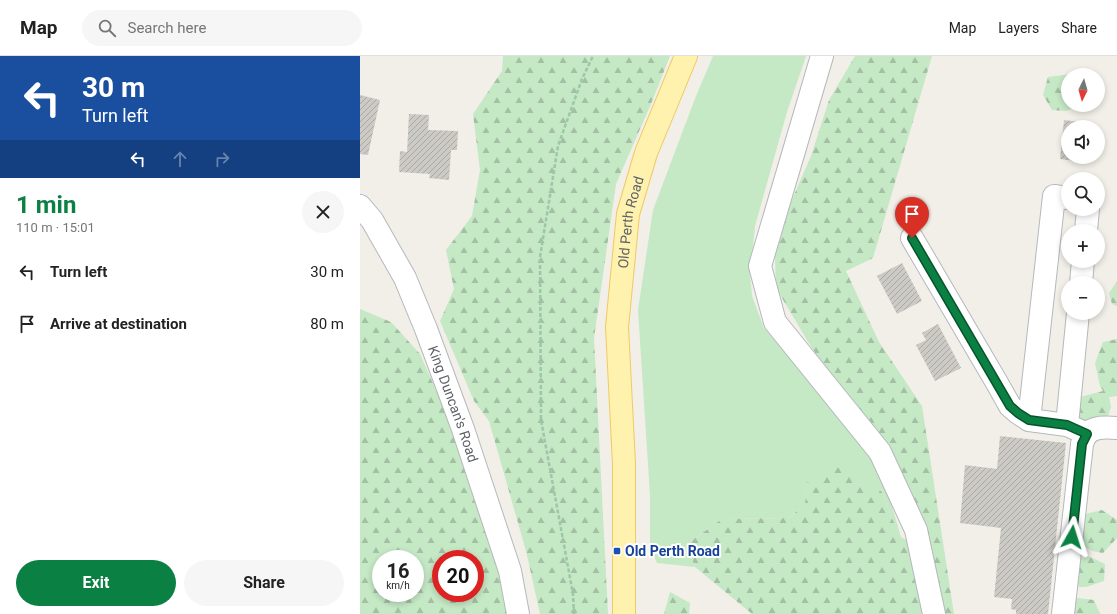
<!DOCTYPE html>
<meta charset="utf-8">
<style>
:root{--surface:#fff;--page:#f6f6f6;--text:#222;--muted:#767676;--line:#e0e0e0;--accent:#0b8043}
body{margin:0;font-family:Roboto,sans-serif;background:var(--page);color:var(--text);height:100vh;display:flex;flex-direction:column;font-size:15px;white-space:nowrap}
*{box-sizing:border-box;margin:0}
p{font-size:13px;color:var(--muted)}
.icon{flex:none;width:22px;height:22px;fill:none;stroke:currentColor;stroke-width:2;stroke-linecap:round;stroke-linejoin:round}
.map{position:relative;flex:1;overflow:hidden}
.sheet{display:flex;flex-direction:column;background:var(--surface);width:360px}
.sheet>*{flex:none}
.banner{background:#1a4fa0;color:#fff;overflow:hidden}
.needle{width:26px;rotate:185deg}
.buttons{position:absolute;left:701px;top:12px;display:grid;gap:8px}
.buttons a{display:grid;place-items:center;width:44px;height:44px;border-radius:50%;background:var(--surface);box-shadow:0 2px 6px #0003;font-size:20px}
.speed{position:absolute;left:12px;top:494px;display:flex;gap:8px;font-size:20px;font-weight:700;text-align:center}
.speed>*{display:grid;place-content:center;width:52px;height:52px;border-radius:50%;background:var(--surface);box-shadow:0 2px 6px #0003;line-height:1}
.speed small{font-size:10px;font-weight:400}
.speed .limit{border:6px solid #d22;background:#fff;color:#111}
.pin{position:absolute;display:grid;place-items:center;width:34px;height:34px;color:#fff;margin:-41px -17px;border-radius:50% 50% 50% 0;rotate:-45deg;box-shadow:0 0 4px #0007}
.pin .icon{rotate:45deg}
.me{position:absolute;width:44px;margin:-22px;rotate:6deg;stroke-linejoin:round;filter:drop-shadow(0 0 3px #0008)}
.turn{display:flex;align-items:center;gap:14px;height:84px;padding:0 16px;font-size:18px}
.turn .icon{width:52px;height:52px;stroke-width:2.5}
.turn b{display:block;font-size:28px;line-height:34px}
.lanes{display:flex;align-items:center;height:38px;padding:0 16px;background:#0003;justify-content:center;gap:20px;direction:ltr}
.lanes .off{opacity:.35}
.round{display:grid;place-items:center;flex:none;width:42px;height:42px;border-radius:21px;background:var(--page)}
.head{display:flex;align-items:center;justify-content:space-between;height:68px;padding:0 16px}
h1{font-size:24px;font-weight:700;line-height:30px;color:var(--accent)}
.primary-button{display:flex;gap:8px;margin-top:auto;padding:8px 16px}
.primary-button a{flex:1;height:46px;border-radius:24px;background:var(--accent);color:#fff;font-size:16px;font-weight:700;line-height:46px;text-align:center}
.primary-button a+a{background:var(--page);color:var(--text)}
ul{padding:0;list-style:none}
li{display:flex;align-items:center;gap:12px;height:52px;padding:0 16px}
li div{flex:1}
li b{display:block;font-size:15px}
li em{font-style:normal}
header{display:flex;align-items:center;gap:24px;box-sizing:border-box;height:56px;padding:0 20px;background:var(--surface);border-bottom:1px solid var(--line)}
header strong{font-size:19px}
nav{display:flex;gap:22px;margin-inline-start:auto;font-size:14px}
.search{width:280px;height:36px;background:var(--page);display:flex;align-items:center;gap:10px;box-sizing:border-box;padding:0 14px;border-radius:22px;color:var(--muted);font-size:15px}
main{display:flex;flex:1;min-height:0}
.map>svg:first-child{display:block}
.grass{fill:#c5e8c5}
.forest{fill:url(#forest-firs);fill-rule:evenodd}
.building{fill:url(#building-hatch)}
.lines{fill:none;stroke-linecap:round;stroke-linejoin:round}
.minor-casing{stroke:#b5b8bc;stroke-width:24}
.major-casing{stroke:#f2c960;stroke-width:24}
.path{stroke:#9cc7a9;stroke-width:2.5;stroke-dasharray:4 2;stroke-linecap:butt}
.minor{stroke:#fff;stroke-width:22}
.major{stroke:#fff2af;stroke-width:22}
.route-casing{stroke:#07532c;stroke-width:10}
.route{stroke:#0b8043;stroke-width:7}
.transit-dot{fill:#1a4fb4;stroke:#fff;stroke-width:1.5}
.labels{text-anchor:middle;stroke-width:4;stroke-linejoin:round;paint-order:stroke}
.street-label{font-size:14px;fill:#5f6368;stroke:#fff}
.transit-label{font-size:14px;font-weight:bold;fill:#164399;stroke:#fff;text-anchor:start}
</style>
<header>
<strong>Map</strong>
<div class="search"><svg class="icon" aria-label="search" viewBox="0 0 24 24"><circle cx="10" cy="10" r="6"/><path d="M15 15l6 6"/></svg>Search here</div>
<nav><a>Map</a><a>Layers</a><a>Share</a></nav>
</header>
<main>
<section class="sheet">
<div class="banner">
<div class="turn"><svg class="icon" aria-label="left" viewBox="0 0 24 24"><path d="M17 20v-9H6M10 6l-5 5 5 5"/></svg><div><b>30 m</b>Turn left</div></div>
<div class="lanes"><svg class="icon" aria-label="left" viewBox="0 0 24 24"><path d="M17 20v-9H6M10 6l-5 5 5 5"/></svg><svg class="icon off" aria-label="ahead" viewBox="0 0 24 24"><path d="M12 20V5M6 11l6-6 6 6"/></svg><svg class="icon off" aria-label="right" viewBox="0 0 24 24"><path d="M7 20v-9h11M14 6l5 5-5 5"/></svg></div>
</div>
<div class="head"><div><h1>1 min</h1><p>110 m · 15:01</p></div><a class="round"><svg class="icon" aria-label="close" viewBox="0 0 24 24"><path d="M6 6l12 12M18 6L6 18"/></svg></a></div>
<ul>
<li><svg class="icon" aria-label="left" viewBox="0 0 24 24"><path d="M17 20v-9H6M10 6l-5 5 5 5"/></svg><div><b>Turn left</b></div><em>30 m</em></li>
<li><svg class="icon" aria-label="arrive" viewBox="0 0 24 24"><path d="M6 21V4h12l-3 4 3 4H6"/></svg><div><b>Arrive at destination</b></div><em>80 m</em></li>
</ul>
<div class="primary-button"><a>Exit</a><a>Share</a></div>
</section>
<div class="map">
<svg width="757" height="558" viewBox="0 0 757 558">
<defs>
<pattern id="forest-firs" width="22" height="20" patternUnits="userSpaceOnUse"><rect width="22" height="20" fill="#c5e8c5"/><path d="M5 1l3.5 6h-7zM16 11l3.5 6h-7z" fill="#a3c0a4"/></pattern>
<pattern id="building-hatch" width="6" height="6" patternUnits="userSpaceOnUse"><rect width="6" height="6" fill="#cccac5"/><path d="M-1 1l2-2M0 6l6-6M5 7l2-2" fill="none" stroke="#a9a8a4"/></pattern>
</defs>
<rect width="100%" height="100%" fill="#f1efe8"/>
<path class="grass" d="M 353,0 L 446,0 L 427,56 L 395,170 L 390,219 L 392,240 L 404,272 L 509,394 L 528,437 L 541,481 L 530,458 L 522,436 L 448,421 L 445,448 L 429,462 L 362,463 L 327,488 L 335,511 L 297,507 L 290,490 L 290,439 L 278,254 L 293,154 L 336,40 Z"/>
<path class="forest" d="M 143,0 L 310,0 L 291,48 L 256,128 L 234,282 L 248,558 L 180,558 L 166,495 L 129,365 L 114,345 L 80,265 L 94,233 L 86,194 L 112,160 L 120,114 L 113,58 L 142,15 Z
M 495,0 L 572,0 L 513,202 L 486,215 L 519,286 L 562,350 L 594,558 L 392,558 L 335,511 L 327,488 L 362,463 L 429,462 L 445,448 L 448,421 L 483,410 L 522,436 L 530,458 L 541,481 L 564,493 L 472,322 L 450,289 L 416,232 L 415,200 L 431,146 L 451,100 L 469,44 Z
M 711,18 L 712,19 L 708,19 L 708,49 L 721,49 L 706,55 L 692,54 L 683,39 L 688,21 Z
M 757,225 L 757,250 L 752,248 L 749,237 Z
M 0,253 L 31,266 L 60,298 L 88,361 L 123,456 L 149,558 L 0,558 ZM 21,503 L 55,503 L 55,537 L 21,537 ZM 81,503 L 115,503 L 115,537 L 81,537 Z
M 757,283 L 757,340 L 749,341 L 751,351 L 747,363 L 727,370 L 717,360 L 720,341 L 743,335 L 740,330 L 735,307 L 743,286 Z
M 742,454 L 757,464 L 757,482 L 743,497 L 732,495 L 724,490 L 718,472 L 725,458 Z
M 728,500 L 745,508 L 744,525 L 726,531 L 719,531 L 713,519 L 719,503 Z
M 310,536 L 330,547 L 329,558 L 304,558 Z
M 718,542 L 734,544 L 740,558 L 708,558 L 710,548 Z"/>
<path class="building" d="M 0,39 L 20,44 L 8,99 L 0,98 Z
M 49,58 L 69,59 L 68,74 L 98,75 L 97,94 L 91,94 L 89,124 L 69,122 L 70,118 L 39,116 L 40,95 L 47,96 Z
M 704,64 L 735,68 L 735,71 L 708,71 L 708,101 L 731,101 L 731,107 L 700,103 Z
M 542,207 L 562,245 L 537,258 L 517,220 Z
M 578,268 L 601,312 L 575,325 L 556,289 L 566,284 L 562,277 Z
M 640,380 L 706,387 L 688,558 L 656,558 L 656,554 L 651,553 L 652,543 L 634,541 L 641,472 L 600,467 L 605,409 L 637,413 Z"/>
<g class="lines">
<defs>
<g id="minor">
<path d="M 462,0 L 400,210 L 415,266 L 520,396 L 556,474 L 574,558"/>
<path id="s1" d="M 0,150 L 12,164 L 45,222 L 66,273 L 103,373 L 150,515 L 158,558"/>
<path d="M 726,175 L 728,153"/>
<path d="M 552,182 L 637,327 L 650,350 L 658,357 L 669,364 L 707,369 L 727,378"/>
<path d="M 721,227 L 723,205"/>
<path d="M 669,364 L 694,140 L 708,142"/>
<path d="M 707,369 L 718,257"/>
<path d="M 703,558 L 722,388 C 723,385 724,382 726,379 C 733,370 747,371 757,372"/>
</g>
<g id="major">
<path id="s2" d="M 264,558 L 264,408 L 257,271 L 268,158 L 286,97 L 326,0"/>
</g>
</defs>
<use href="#minor" class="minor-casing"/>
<use href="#major" class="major-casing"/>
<path class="path" d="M 214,558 L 213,538 L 181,364 L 180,201 L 198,90 L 222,23 L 233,0"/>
<use href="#minor" class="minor"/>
<use href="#major" class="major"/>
</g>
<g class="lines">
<defs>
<path id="route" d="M 552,182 L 650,350 L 658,357 L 669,364 L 707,369 L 727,378 L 722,388 L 712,481"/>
</defs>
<use href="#route" class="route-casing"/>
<use href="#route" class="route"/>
</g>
<rect class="transit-dot" x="253" y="491" width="8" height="8" rx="2"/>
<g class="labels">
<g class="street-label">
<text dy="5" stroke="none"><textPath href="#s2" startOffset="393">Old Perth Road</textPath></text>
<text dy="5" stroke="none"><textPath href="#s1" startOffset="220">King Duncan's Road</textPath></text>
</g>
<g class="transit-label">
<text x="265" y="500">Old Perth Road</text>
</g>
</g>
</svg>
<div class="buttons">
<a><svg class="needle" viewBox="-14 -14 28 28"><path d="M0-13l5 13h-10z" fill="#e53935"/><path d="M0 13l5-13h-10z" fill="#767676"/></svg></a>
<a><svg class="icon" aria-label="sound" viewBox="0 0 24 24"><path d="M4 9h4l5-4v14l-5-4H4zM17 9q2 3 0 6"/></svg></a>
<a><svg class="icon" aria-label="search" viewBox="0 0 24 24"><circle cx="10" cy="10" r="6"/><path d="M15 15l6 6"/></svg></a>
<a>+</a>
<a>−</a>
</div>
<div class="speed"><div>16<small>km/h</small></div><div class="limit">20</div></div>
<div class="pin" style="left:552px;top:182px;background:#d93025"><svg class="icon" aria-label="arrive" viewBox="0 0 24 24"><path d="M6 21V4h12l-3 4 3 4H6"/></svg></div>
<svg class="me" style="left:712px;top:481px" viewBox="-20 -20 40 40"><path d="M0-17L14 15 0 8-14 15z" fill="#0b8043" stroke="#fff" stroke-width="4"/></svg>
</div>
</main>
